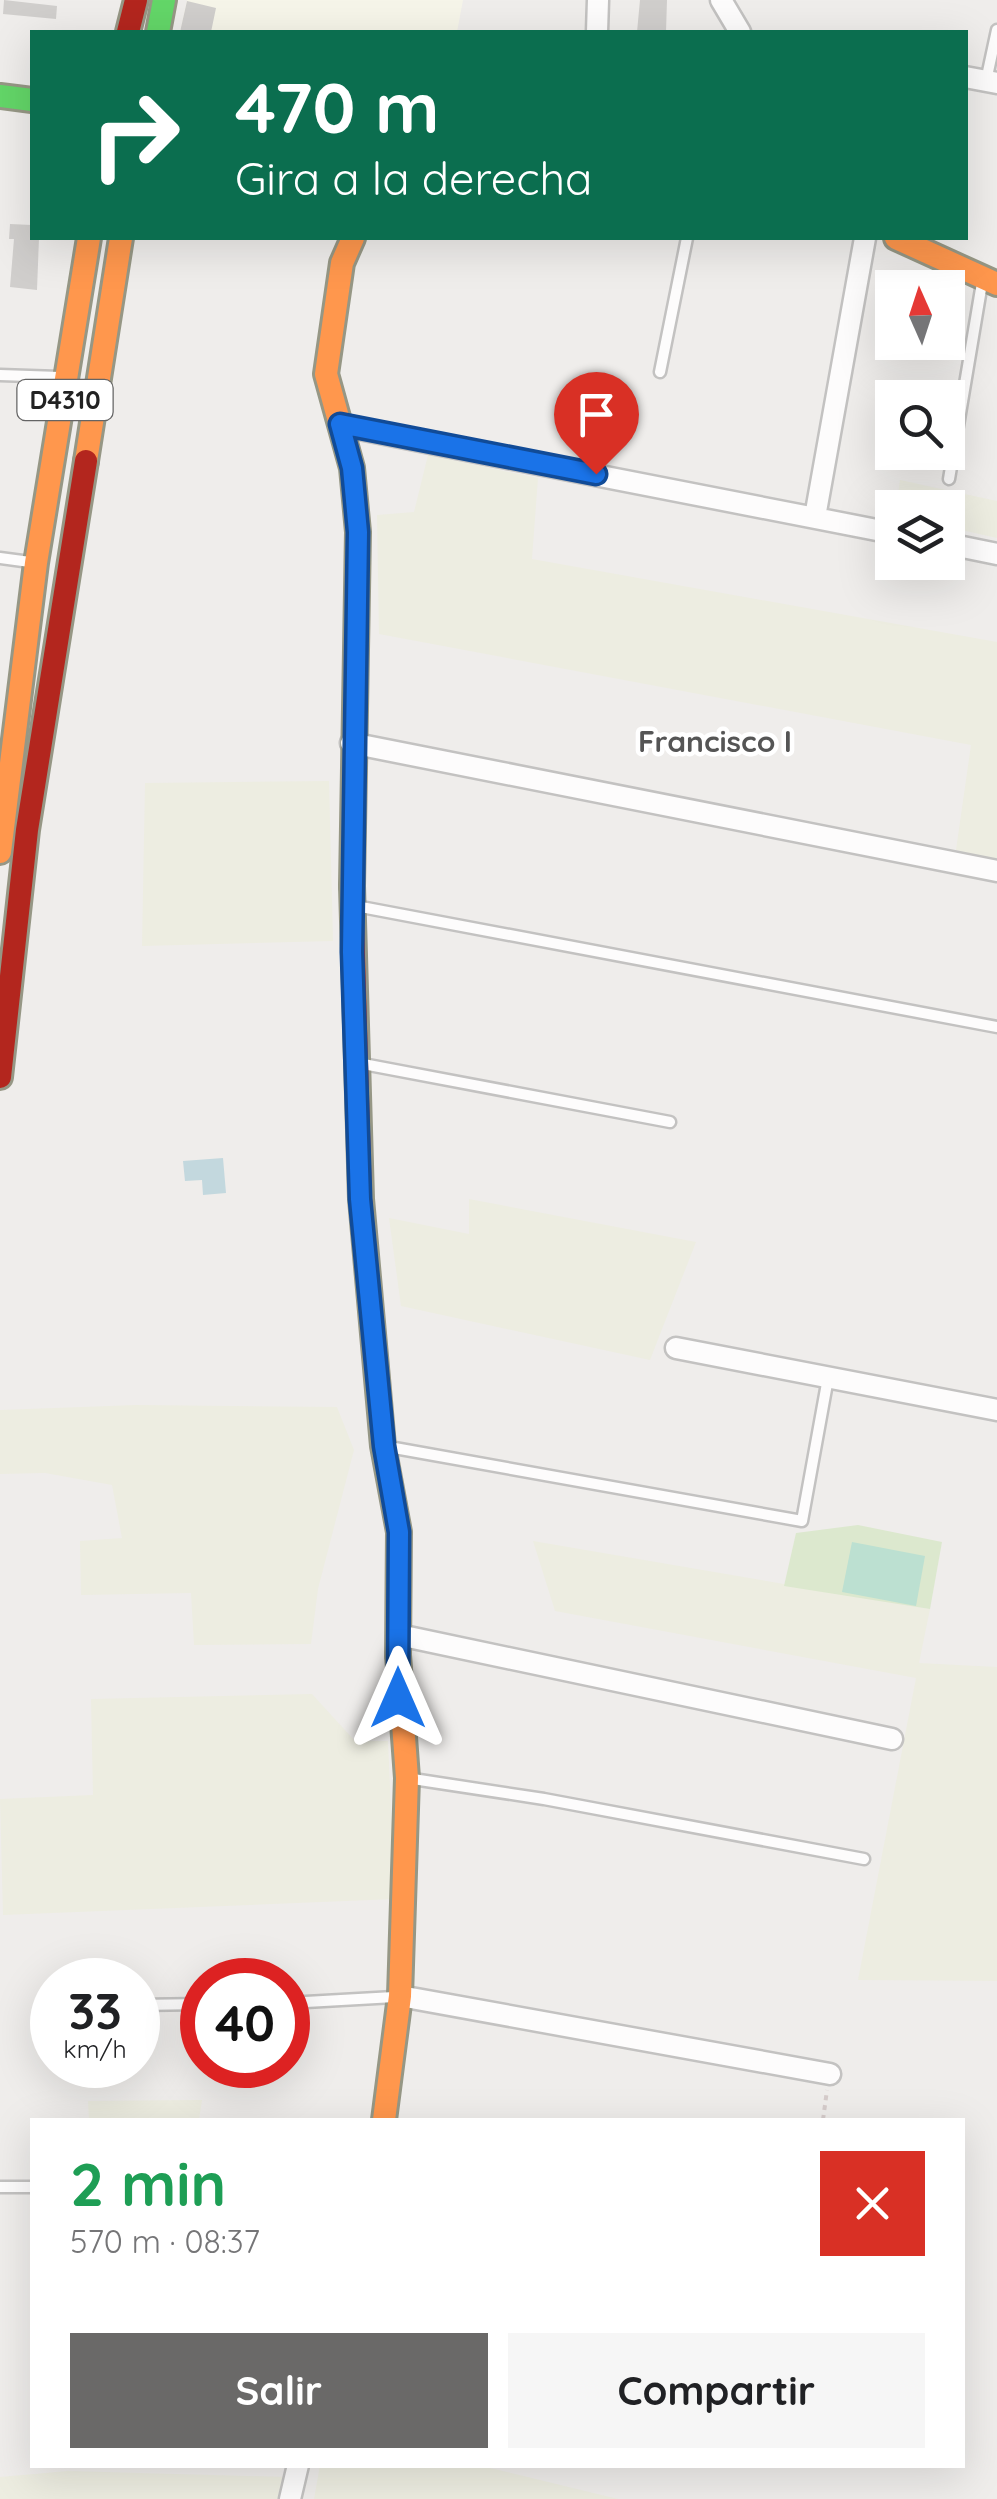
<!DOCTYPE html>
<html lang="es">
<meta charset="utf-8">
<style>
:root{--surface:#fff;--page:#f6f6f6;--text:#202124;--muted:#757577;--accent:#6a6968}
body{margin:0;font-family:Quicksand,sans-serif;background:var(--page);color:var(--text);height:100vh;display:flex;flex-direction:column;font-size:38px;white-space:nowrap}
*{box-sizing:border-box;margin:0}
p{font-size:32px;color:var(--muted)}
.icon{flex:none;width:55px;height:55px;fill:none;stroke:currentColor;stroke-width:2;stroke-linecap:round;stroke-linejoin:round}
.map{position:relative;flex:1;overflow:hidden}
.side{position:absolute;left:30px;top:2118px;width:935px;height:350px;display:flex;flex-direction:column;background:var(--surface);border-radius:0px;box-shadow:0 10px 40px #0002}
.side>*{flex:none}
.banner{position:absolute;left:30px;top:30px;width:938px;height:210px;border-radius:0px;box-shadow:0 10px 40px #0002;background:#0b6e4f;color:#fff;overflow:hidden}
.needle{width:65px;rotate:357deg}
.fabs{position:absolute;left:875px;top:270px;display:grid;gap:20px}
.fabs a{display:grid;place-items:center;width:90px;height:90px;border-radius:0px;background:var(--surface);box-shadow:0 10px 40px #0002;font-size:50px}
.speed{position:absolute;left:30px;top:1958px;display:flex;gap:20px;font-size:50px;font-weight:700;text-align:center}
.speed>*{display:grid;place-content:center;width:130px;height:130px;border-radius:50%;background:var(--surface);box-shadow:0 10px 40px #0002;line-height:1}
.speed small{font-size:25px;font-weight:400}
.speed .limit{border:15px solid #d22;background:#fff;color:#111}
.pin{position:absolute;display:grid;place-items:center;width:85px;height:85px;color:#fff;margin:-102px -42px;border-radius:50% 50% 50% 0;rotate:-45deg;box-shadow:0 0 10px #0007}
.pin .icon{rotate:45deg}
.me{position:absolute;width:110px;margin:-55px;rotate:0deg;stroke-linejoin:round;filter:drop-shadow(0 0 8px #0008)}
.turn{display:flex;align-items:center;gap:35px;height:210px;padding:0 40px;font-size:45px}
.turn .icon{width:130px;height:130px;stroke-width:2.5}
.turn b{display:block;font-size:70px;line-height:85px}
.round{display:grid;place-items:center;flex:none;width:105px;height:105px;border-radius:0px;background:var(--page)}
.headline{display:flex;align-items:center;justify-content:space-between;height:170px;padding:0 40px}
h1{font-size:60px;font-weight:700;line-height:75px;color:#1e9e55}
.cta{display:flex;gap:20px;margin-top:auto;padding:20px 40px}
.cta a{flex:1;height:115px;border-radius:0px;background:var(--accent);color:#fff;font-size:40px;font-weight:700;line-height:115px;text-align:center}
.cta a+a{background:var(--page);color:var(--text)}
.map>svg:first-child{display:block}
.education{fill:#f6f5e9}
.farmland{fill:#edede1}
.grass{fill:#dce8ce}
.pitch{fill:#bce0d1}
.water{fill:#c3d8de}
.building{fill:#d0cecc}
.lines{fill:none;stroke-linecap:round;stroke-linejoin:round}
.lane-casing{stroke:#c3c2c1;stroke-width:15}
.street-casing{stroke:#c3c2c1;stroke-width:25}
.fast-casing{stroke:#969785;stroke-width:28}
.slow-casing{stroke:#969785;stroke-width:28}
.jam-casing{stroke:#969785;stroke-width:28}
.path{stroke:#d6cccb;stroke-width:4;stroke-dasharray:5 5;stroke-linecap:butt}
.lane{stroke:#fdfcfc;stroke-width:10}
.street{stroke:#fdfcfc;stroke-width:20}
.fast{stroke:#63d668;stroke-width:22}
.slow{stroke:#ff974d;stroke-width:22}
.jam{stroke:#b3261e;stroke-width:22}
.route-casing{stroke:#114b97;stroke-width:25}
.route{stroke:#1a73e8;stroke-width:18}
.labels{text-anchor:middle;stroke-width:9;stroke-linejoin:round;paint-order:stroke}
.shield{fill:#fff;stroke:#646464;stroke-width:2.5}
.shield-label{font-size:25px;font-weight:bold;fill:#222}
.neighbourhood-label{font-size:30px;font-weight:bold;fill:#555;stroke:#fff}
</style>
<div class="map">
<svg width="997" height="2499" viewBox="0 0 997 2499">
<rect width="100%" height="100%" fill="#efedeb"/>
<path class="education" d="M 187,0 L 463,0 L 457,32 L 180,32 Z"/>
<path class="farmland" d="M 428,455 L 538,478 L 532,559 L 997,642 L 997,862 L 956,850 L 971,745 L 379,634 L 377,515 L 414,512 Z
M 900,480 L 997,501 L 997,538 L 948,527 L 948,508 L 896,507 Z
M 329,781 L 333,941 L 142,946 L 145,783 Z
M 469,1199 L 696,1242 L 650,1360 L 401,1306 L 389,1218 L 469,1234 Z
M 136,1405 L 337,1407 L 354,1450 L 318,1589 L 311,1644 L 194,1645 L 191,1593 L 81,1595 L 80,1541 L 122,1538 L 112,1485 L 45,1473 L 0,1474 L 0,1410 Z
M 533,1541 L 930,1609 L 919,1663 L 997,1667 L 997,1981 L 858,1980 L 916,1678 L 555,1611 Z
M 312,1694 L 355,1741 L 388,1741 L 395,1899 L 3,1915 L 0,1799 L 93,1795 L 91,1699 Z
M 202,2100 L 199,2120 L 89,2120 L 88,2101 Z
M 320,2465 L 478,2465 L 618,2499 L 314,2499 Z
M 68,2471 L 286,2477 L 281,2499 L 0,2499 L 0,2477 Z"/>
<path class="grass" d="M 858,1525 L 942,1542 L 930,1609 L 784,1586 L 796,1533 Z"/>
<path class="pitch" d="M 852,1542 L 925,1556 L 916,1606 L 842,1592 Z"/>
<path class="water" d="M 223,1158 L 226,1193 L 203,1195 L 202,1180 L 185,1181 L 183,1161 Z"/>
<path class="building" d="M 4,0 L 57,6 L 56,19 L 3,14 Z
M 640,0 L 667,0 L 666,32 L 637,32 Z
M 187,1 L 216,8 L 211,32 L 180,32 Z
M 10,224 L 32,225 L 32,238 L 39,238 L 37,290 L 10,287 L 14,239 L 9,239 Z"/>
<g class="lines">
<defs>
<path id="lane" d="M 986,81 L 997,30
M 660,372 L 687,238
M 0,375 L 59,377
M 949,479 L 982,283
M 0,558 L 30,562
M 356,906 L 997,1027
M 358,1063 L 670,1122
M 389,1447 L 802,1521 L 828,1378
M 413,1779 L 544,1799 L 864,1859
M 288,2003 L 394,1997
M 138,2005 L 202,2004
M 0,2187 L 32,2187"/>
<path id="street" d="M 721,0 L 740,32
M 597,32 L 598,0
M 965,77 L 997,83
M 339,425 L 892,533
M 815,517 L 865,238
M 948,544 L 997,554
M 351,743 L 997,871
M 676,1348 L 997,1410
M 399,1635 L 892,1739
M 400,1996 L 830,2074
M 290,2499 L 298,2465"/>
<path id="fast" d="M 158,32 L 164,0
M 0,96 L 32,100"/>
<path id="slow" d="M 896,238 L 997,284
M 86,461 L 121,238
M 0,852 L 36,563 L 89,238
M 352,886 L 358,532 L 352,468 L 326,374 L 342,263 L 353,238
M 384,2120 L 400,1996 L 407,1778 L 398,1655"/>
<path id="jam" d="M 128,32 L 136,0
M 352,886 L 361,1199 L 383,1446 L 399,1532 L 398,1655
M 0,1077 L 27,830 L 86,461"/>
</defs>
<use href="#lane" class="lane-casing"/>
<use href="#street" class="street-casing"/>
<use href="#fast" class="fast-casing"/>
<use href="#slow" class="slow-casing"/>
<use href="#jam" class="jam-casing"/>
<path class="path" d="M 823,2120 L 827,2090"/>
<use href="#lane" class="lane"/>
<use href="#street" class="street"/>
<use href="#fast" class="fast"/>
<use href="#slow" class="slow"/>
<use href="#jam" class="jam"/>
</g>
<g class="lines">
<defs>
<path id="route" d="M 398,1698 L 399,1532 L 384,1446 L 360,1199 L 352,952 L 358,532 L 352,468 L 340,424 L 596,474"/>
</defs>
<use href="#route" class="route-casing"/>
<use href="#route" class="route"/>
</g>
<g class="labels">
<rect class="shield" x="17.5" y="380" width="95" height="40" rx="8"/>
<g class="shield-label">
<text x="65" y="409">D4310</text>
</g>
<g class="neighbourhood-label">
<text x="715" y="752">Francisco I</text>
</g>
</g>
</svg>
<div class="fabs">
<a><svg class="needle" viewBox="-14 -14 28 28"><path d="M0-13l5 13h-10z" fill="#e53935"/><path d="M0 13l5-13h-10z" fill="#757577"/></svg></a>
<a><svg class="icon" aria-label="search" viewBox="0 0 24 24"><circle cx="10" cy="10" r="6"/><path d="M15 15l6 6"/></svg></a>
<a><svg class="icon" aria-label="layers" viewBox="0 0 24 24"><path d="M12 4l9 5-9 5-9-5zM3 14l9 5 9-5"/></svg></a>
</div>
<div class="speed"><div>33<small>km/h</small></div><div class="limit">40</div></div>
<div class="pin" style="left:596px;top:474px;background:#d93025"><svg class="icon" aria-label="arrive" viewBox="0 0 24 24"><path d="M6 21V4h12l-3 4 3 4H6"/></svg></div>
<svg class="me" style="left:398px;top:1698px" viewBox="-20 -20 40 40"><path d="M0-17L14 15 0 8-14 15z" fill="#1a73e8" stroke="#fff" stroke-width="4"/></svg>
<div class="banner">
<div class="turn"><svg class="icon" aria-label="right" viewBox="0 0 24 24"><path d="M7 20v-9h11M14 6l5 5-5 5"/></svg><div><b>470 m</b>Gira a la derecha</div></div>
</div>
<section class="side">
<div class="headline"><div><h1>2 min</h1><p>570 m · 08:37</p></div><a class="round" style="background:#d93025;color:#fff"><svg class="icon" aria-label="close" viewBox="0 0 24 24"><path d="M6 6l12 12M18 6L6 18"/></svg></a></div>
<div class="cta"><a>Salir</a><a>Compartir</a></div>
</section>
</div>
